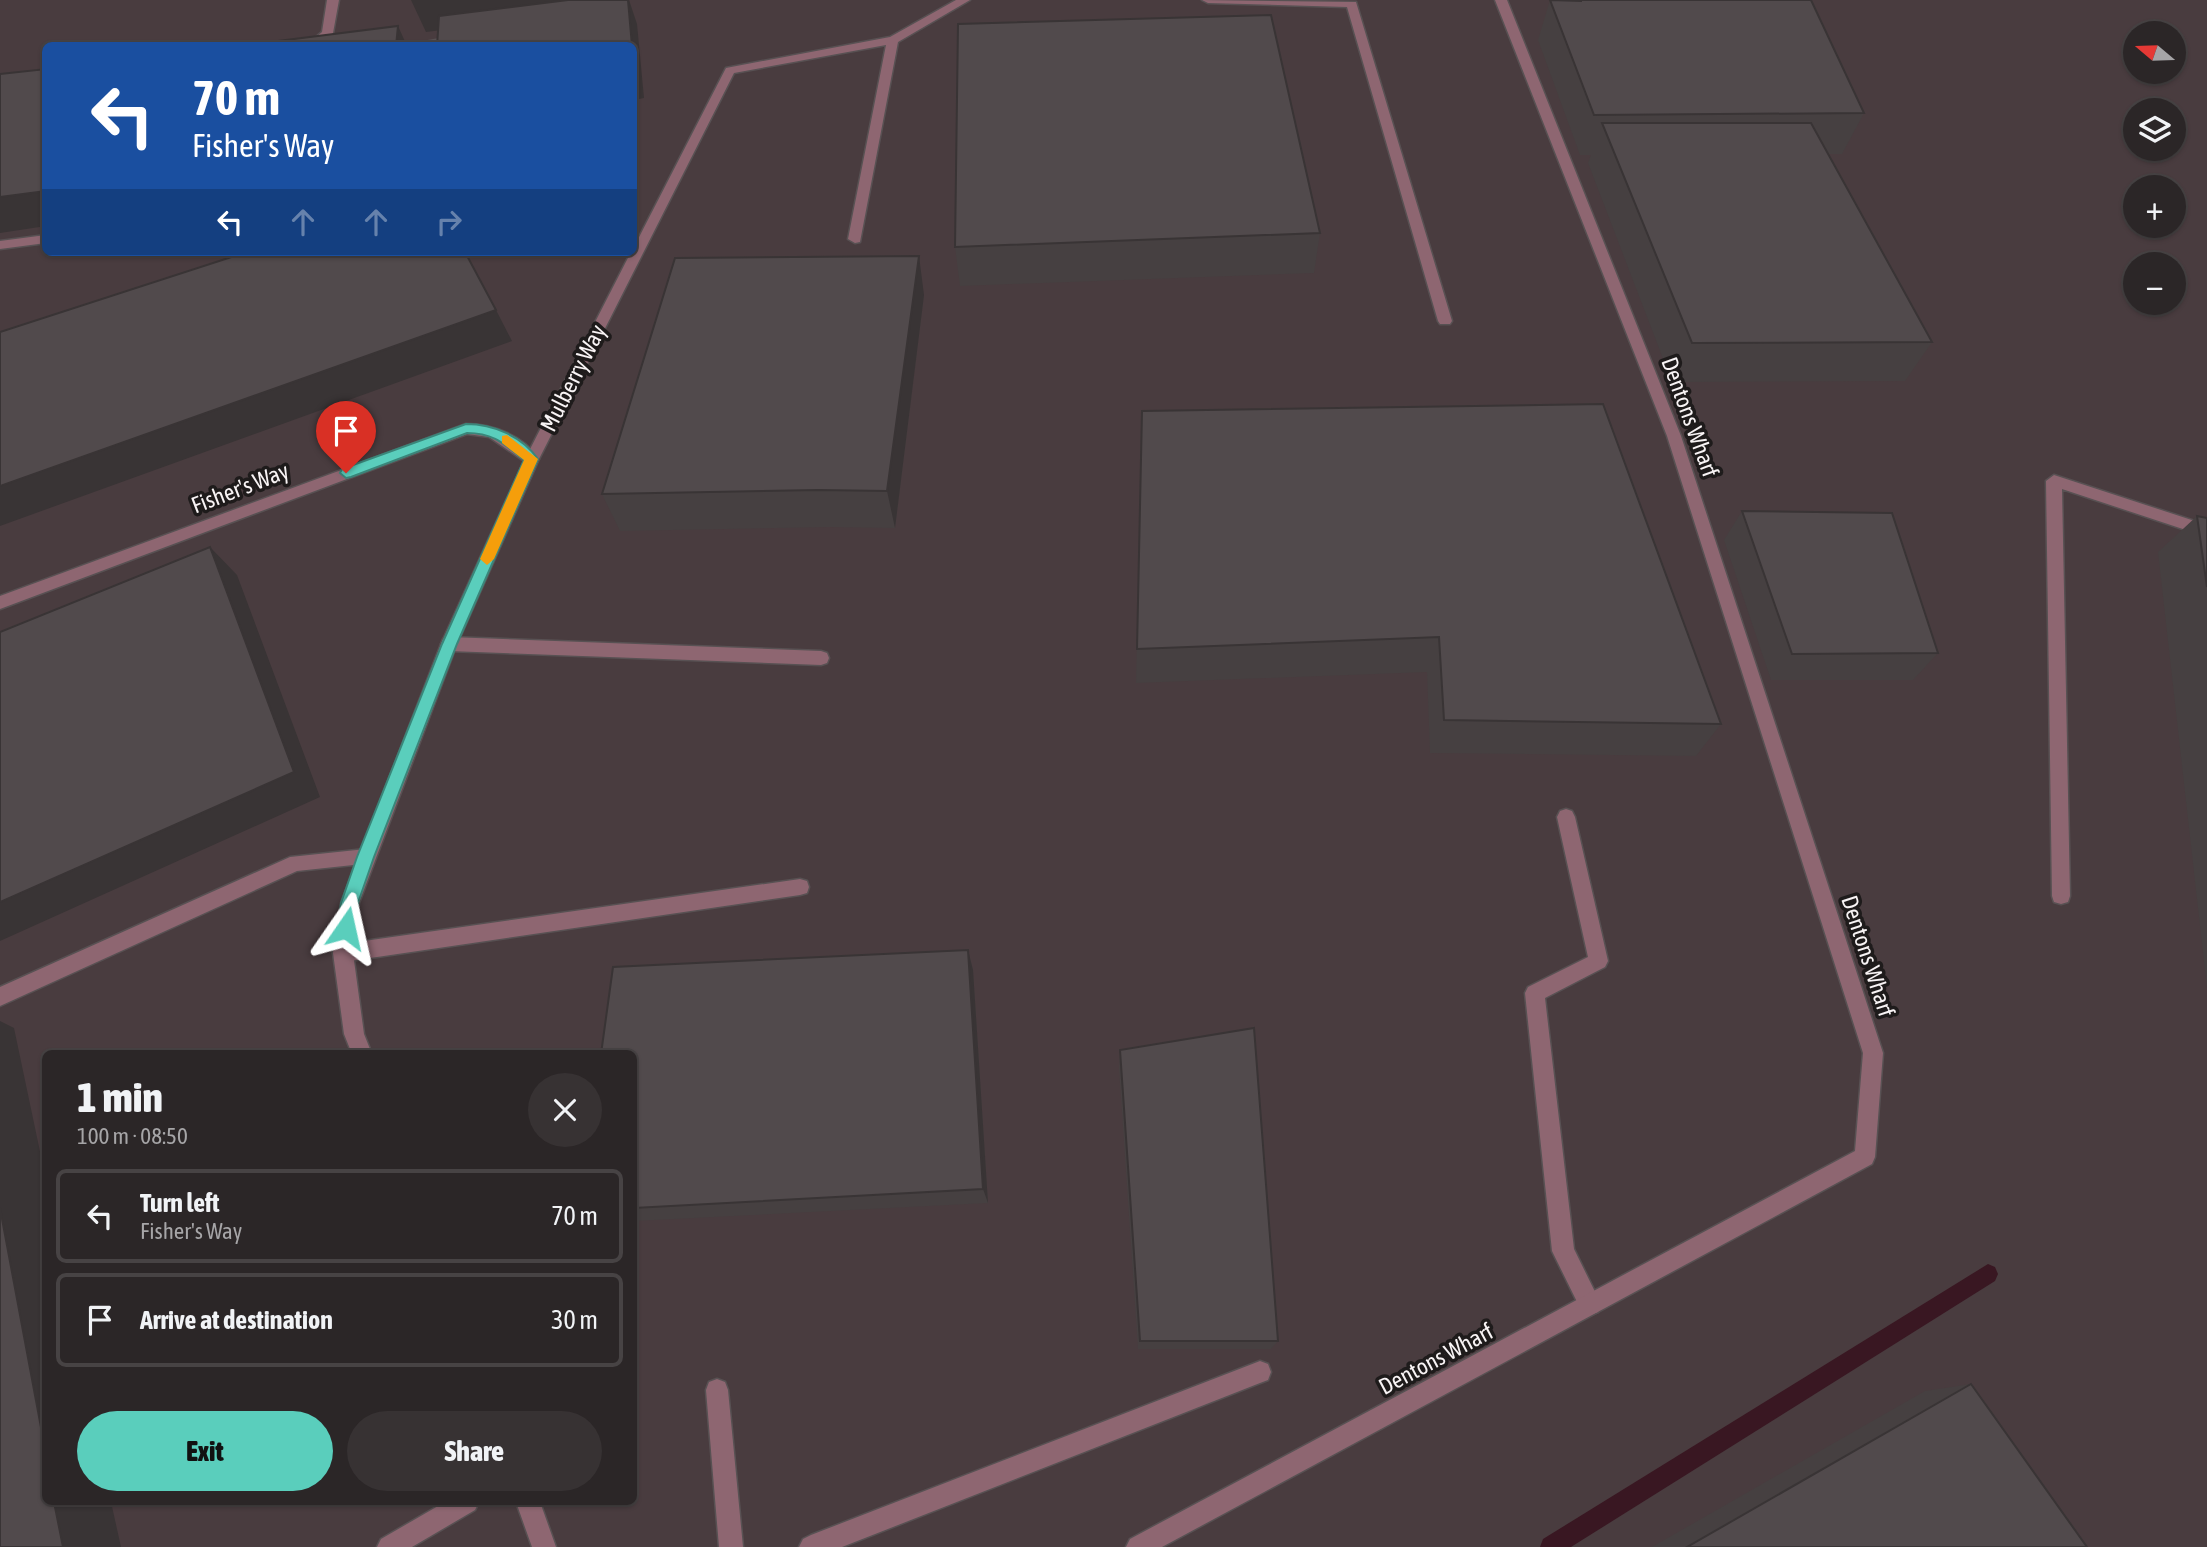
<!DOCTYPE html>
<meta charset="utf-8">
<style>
:root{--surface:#2b2627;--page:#373233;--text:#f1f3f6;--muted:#a6a5a7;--line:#474344;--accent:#5acebc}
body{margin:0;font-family:"Asap Condensed",sans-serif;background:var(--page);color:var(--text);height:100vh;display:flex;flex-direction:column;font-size:26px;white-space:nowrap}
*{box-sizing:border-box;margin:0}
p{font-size:23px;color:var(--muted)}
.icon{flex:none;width:38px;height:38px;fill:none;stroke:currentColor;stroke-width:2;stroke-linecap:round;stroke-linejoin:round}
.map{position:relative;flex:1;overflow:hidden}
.drawer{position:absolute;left:42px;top:1050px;width:595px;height:455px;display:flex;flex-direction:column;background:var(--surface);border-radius:10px;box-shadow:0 2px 5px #0004,0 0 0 2px var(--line)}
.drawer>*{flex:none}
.guide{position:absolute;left:42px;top:42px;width:595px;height:214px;border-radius:10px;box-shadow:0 2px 5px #0004,0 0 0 2px var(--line);background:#1a4fa0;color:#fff;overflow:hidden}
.needle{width:46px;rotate:289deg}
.fabs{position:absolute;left:2123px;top:21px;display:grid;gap:14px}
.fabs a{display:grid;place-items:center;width:63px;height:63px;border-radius:50%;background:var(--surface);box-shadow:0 2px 5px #0004,0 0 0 2px var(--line);font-size:35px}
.pin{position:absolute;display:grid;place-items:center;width:60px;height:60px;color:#fff;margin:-72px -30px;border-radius:50% 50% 50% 0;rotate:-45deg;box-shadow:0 0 7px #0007}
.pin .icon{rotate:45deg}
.me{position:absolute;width:77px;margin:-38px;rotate:11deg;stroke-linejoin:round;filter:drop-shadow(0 0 5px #0008)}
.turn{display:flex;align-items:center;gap:24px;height:147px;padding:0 35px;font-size:32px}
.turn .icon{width:91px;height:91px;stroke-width:2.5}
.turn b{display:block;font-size:49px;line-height:60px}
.lanes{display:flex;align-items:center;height:66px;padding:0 35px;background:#0003;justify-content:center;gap:35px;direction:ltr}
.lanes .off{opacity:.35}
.round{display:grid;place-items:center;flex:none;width:74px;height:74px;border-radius:37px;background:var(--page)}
.summary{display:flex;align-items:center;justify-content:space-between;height:119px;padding:0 35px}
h1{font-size:42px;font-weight:800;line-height:52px}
.primary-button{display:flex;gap:14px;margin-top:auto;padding:14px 35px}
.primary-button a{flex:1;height:80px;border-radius:42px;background:var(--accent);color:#111;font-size:28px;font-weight:800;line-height:80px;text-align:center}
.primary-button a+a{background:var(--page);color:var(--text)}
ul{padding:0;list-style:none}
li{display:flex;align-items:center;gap:21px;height:94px;margin:0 14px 10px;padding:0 21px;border:4px solid var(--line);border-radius:10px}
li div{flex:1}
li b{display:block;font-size:26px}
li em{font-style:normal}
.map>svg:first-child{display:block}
.built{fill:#493c3f;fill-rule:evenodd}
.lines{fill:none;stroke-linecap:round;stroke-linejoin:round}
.stream{fill:#391722;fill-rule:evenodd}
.service-casing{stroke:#585153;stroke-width:3}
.minor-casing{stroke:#585153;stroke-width:3}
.service{fill:#8e6671;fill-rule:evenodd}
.minor{fill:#8e6671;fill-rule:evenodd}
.wall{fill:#464041}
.shaded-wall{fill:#393435}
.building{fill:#514a4c;stroke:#393435;stroke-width:2}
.route{fill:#5acebc;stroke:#3a867a;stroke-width:2}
.slow{fill:#f59e0b}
.labels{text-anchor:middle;stroke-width:7;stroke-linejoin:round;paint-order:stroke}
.street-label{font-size:23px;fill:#f8f4f5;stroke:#1e1b1b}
</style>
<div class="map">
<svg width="2207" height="1547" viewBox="0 0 2207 1547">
<rect width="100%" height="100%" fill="#393234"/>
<path class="built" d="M 0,0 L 2207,0 L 2207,1547 L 0,1547 ZM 2135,33 L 2174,33 L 2174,72 L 2135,72 ZM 46,46 L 634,46 L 634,252 L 46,252 ZM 2135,110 L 2174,110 L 2174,149 L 2135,149 ZM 2135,187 L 2174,187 L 2174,226 L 2135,226 ZM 2135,264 L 2174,264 L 2174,303 L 2135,303 ZM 46,1054 L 634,1054 L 634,1502 L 46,1502 Z"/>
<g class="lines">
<path class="stream" d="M 1988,1264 L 1995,1267 L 1998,1274 L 1995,1281 L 1571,1547 L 1540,1547 L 1543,1539 Z"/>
<defs>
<path id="service" d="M 327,0 L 339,0 L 333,33 L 319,46 L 306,46 L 322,32 Z
M 956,0 L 970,0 L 898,42 L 860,242 L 855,243 L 848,239 L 886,45 L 734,73 L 539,459 L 532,464 L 527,463 L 525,459 L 631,252 L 634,252 L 634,247 L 726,68 L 890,37 Z
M 1202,0 L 1356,2 L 1452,321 L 1450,324 L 1440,324 L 1438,321 L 1347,7 L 1208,3 Z
M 459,36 L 463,37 L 463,41 L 436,46 L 402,46 Z
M 46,235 L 46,243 L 0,249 L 0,241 Z
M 2054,475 L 2207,525 L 2207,537 L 2062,489 L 2070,896 L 2068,902 L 2061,904 L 2054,902 L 2052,896 L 2046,481 Z
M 449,637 L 821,651 L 827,653 L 829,658 L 827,663 L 821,665 L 449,651 L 443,649 L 441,644 L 443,639 Z
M 1566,809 L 1572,811 L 1575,817 L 1608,961 L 1605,967 L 1545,998 L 1574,1249 L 1601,1304 L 1598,1312 L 1590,1315 L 1582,1312 L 1552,1251 L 1525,993 L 1528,987 L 1588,957 L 1557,817 L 1560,811 Z
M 366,849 L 372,851 L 375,857 L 372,863 L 297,871 L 0,1006 L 0,987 L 290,857 Z
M 800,879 L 807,881 L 809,887 L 807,893 L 800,895 L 343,962 L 336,959 L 333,953 L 336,947 L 343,944 Z
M 1260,1361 L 1268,1364 L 1271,1372 L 1268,1380 L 1260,1383 L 842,1547 L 799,1547 L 803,1539 L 811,1535 Z
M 717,1379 L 725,1382 L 728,1390 L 743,1547 L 719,1547 L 706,1390 L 709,1382 Z
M 445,1502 L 479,1502 L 475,1510 L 412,1547 L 377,1547 L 381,1539 Z"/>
<path id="minor" d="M 1495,0 L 1507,0 L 1681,436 L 1883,1053 L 1875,1157 L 1872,1164 L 1162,1547 L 1126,1547 L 1130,1539 L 1855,1151 L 1863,1053 L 1667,436 Z
M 466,424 C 493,424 524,436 539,459 L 457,644 L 359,903 L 353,953 L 364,1034 L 372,1054 L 352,1054 L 344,1034 L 333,953 L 341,903 L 441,644 L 524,461 L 489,437 L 467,434 L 0,609 L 0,596 Z
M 516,1502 L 540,1502 L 556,1547 L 532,1547 Z"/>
</defs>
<use href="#service" class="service-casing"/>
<use href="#minor" class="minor-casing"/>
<use href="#service" class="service"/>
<use href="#minor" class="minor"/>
</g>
<path class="wall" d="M 1550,0 L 1811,0 L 1864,113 L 1842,154 L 1828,154 L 1932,342 L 1905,381 L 1672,382 L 1588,163 L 1591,155 L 1580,155 L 1538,40 Z
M 1320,233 L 1314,273 L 960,286 L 955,247 Z
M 924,295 L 895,528 L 828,527 L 620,531 L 602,494 Z
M 1141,449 L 1721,724 L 1696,756 L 1430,753 L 1427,672 L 1136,683 Z
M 1742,511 L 1938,653 L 1913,680 L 1771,680 L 1724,540 Z
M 2197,516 L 2207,518 L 2207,988 L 2158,552 Z
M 968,950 L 973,970 L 988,1203 L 634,1221 L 634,1054 Z
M 1120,1050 L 1278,1341 L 1271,1349 L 1138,1349 L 1119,1068 Z
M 1971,1384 L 2087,1547 L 1652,1547 L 1925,1391 Z"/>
<path class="shaded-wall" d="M 411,0 L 629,0 L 637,24 L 644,98 L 634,100 L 634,46 L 632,46 L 628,6 L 426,32 Z
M 398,26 L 407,46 L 396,46 Z
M 46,191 L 46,226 L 0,233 L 0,197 Z
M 919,256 L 924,295 L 895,528 L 887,491 Z
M 496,310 L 512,341 L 0,526 L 0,486 Z
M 210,547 L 237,575 L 320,797 L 0,941 L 0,902 Z
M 968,950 L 973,970 L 988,1203 L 983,1189 Z
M 0,1021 L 14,1028 L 46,1180 L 46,1454 L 0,1208 Z
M 54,1502 L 111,1502 L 121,1547 L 63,1547 Z"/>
<path class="building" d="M 568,0 L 628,0 L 632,46 L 437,46 L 439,16 Z
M 1550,0 L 1581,1 L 1581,0 L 1811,0 L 1864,113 L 1594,115 Z
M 1271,15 L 1320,233 L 955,247 L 958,24 Z
M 398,26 L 396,46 L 238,46 Z
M 46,69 L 46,191 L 0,197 L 0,74 Z
M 1602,123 L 1811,123 L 1932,342 L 1692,343 Z
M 247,252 L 465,252 L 496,310 L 0,486 L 0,332 Z
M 919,256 L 887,491 L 818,490 L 602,494 L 675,258 Z
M 1603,404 L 1721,724 L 1444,720 L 1439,637 L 1137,649 L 1142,411 Z
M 1742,511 L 1892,513 L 1938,653 L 1792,654 Z
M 2197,516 L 2207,518 L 2207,587 Z
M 210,547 L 294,772 L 0,902 L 0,632 Z
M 968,950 L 983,1189 L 634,1208 L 634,1054 L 601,1054 L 613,967 Z
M 1254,1028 L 1278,1341 L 1140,1341 L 1120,1050 Z
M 0,1208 L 46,1454 L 46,1502 L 54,1502 L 63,1547 L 0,1547 Z
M 1971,1384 L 2087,1547 L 1687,1547 Z"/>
<path class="route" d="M 466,424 C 493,424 522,436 538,459 L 457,644 L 374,857 L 358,903 L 352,934 L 346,936 L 340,934 L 338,928 L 341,903 L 357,857 L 442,644 L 524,460 C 504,444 494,433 467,433 L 351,477 L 346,478 L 340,473 L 342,469 Z"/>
<path class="slow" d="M 507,435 L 538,459 L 494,559 L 487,565 L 480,559 L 524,460 L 502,443 L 502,436 Z"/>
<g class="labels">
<g class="street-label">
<text transform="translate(573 378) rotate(-63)" y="8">Mulberry Way</text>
<text transform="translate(1690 417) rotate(70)" y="8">Dentons Wharf</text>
<text transform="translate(240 488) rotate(-21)" y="8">Fisher's Way</text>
<text transform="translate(1868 956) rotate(72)" y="8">Dentons Wharf</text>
<text transform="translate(1436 1359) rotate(-28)" y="8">Dentons Wharf</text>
</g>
</g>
</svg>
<div class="fabs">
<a><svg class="needle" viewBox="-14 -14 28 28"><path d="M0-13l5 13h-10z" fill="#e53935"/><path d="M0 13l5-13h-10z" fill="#a6a5a7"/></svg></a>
<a><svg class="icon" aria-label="layers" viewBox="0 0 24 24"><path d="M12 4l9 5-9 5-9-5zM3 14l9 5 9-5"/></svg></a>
<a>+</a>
<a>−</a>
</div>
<div class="pin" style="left:346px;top:473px;background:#d93025"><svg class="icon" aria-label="arrive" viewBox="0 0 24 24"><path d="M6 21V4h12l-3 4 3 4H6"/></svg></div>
<svg class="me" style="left:346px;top:928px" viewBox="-20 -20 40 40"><path d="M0-17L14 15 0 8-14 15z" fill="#5acebc" stroke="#fff" stroke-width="4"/></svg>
<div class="guide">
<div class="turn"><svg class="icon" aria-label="left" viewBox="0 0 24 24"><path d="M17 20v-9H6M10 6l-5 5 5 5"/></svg><div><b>70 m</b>Fisher's Way</div></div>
<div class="lanes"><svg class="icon" aria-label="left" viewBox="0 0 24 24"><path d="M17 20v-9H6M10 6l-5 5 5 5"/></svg><svg class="icon off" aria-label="ahead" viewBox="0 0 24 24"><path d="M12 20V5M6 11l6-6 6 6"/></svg><svg class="icon off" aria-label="ahead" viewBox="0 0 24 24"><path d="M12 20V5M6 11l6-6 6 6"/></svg><svg class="icon off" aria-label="right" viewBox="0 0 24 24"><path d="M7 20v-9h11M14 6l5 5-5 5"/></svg></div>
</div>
<section class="drawer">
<div class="summary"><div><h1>1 min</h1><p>100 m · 08:50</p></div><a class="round"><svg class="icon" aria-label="close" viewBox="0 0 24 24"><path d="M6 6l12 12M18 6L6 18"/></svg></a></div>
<ul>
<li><svg class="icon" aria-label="left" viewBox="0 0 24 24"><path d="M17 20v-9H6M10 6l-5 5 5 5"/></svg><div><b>Turn left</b><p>Fisher's Way</p></div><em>70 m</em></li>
<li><svg class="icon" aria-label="arrive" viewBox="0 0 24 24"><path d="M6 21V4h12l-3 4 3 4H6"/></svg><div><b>Arrive at destination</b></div><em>30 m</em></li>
</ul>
<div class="primary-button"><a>Exit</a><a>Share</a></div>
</section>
</div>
